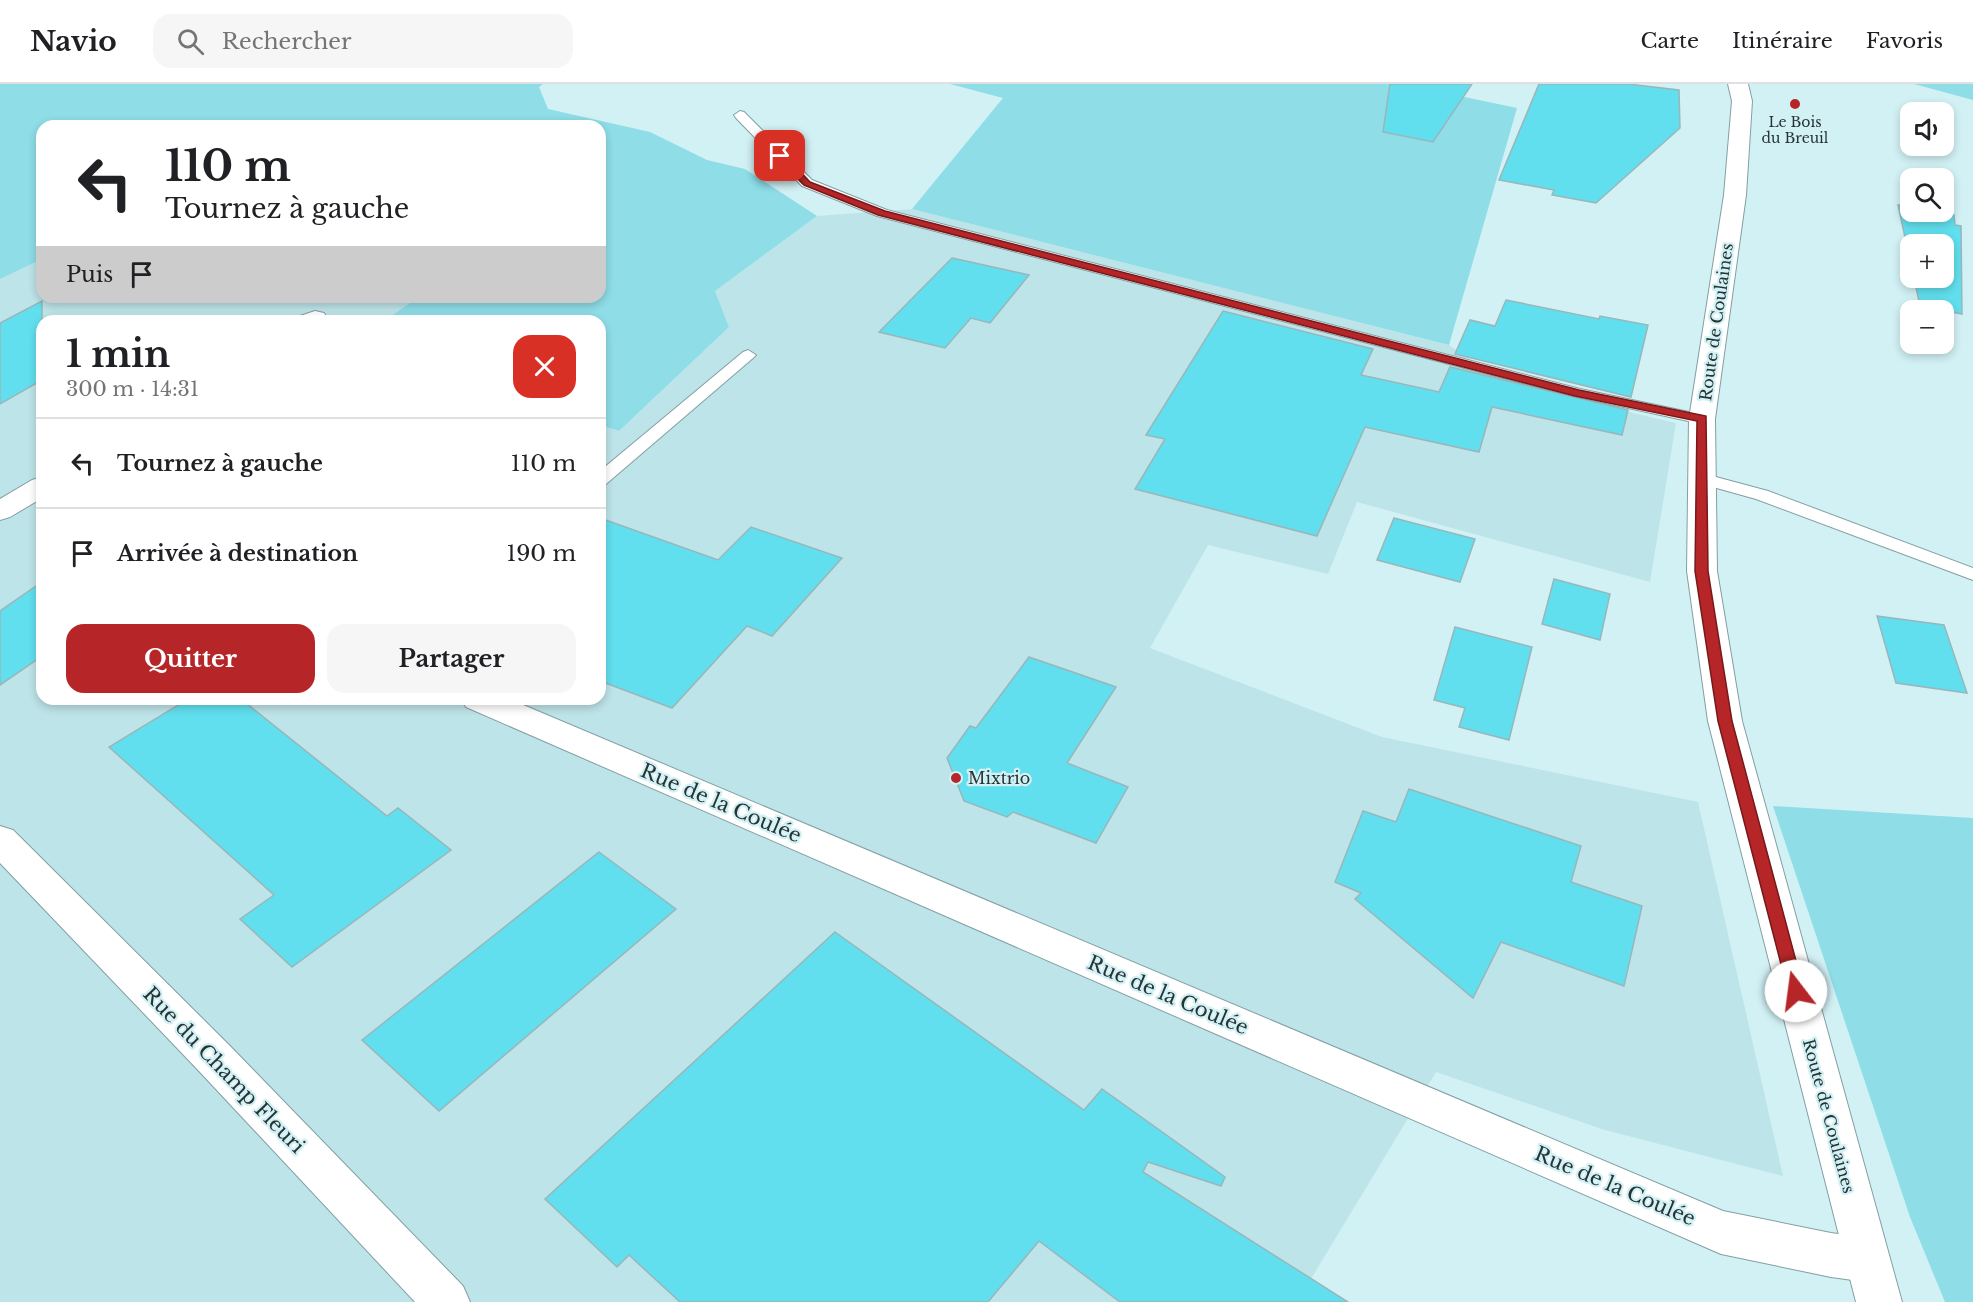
<!DOCTYPE html>
<html lang="fr">
<meta charset="utf-8">
<style>
:root{--surface:#fff;--page:#f6f6f6;--text:#202124;--muted:#757577;--line:#e0e0e0;--accent:#b62628}
body{margin:0;font-family:"Libre Baskerville",serif;background:var(--page);color:var(--text);height:100vh;display:flex;flex-direction:column;font-size:22px;white-space:nowrap}
*{box-sizing:border-box;margin:0}
p{font-size:20px;color:var(--muted)}
.icon{flex:none;width:33px;height:33px;fill:none;stroke:currentColor;stroke-width:2;stroke-linecap:round;stroke-linejoin:round}
.map{position:relative;flex:1;overflow:hidden}
.details{position:absolute;left:36px;top:231px;width:570px;height:390px;display:flex;flex-direction:column;background:var(--surface);border-radius:18px;box-shadow:0 3px 9px #0003}
.details>*{flex:none}
.hud{position:absolute;left:36px;top:36px;width:570px;height:183px;border-radius:18px;box-shadow:0 3px 9px #0003;background:#fff;color:var(--text);overflow:hidden}
.controls{position:absolute;left:1900px;top:18px;display:grid;gap:12px}
.controls a{display:grid;place-items:center;width:54px;height:54px;border-radius:12px;background:var(--surface);box-shadow:0 3px 9px #0003;font-size:30px}
.pin{position:absolute;display:grid;place-items:center;width:51px;height:51px;color:#fff;margin:-26px;border-radius:12px;box-shadow:0 3px 9px #0006}
.me{position:absolute;width:66px;margin:-33px;rotate:345deg;stroke-linejoin:round;filter:drop-shadow(0 0 4px #0008)}
.turn{display:flex;align-items:center;gap:21px;height:126px;padding:0 30px;font-size:27px}
.turn .icon{width:78px;height:78px;stroke-width:2.5}
.turn b{display:block;font-size:42px;line-height:51px}
.then{display:flex;align-items:center;height:57px;padding:0 30px;background:#0003;gap:12px;font-size:22px}
.round{display:grid;place-items:center;flex:none;width:63px;height:63px;border-radius:18px;background:var(--page)}
.head{display:flex;align-items:center;justify-content:space-between;height:102px;padding:0 30px}
h1{font-size:36px;font-weight:800;line-height:45px}
.action{display:flex;gap:12px;margin-top:auto;padding:12px 30px}
.action a{flex:1;height:69px;border-radius:18px;background:var(--accent);color:#fff;font-size:24px;font-weight:800;line-height:69px;text-align:center}
.action a+a{background:var(--page);color:var(--text)}
ul{padding:0;list-style:none}
li{display:flex;align-items:center;gap:18px;height:90px;padding:0 30px;border-top:2px solid var(--line)}
li div{flex:1}
li b{display:block;font-size:22px}
li em{font-style:normal}
header{display:flex;align-items:center;gap:36px;box-sizing:border-box;height:84px;padding:0 30px;background:var(--surface);border-bottom:2px solid var(--line)}
header strong{font-size:28px}
nav{display:flex;gap:33px;margin-inline-start:auto;font-size:21px}
.search{width:420px;height:54px;background:var(--page);display:flex;align-items:center;gap:15px;box-sizing:border-box;padding:0 21px;border-radius:18px;color:var(--muted);font-size:22px}
.map>svg:first-child{display:block}
.built{fill:#bde4e8}
.green{fill:#8edde7}
.building{fill:#61dfee;stroke:#99b6ba;stroke-width:1.5}
.lines{fill:none;stroke-linecap:round;stroke-linejoin:round}
.service-casing{stroke:#839fa3;stroke-width:2}
.minor-casing{stroke:#839fa3;stroke-width:2}
.tertiary-casing{stroke:#839fa3;stroke-width:2}
.service{fill:#fff;fill-rule:evenodd}
.minor{fill:#fff;fill-rule:evenodd}
.tertiary{fill:#fff;fill-rule:evenodd}
.route{fill:#b62628;stroke:#76191a;stroke-width:1.5}
.poi-dot{fill:#b62628;stroke:#d2f1f5;stroke-width:2}
.labels{text-anchor:middle;stroke-width:4.5;stroke-linejoin:round;paint-order:stroke}
.far-poi-label{font-size:14px;fill:#273334;stroke:#d2f1f5}
.street-label{font-size:16px;fill:#273334;stroke:#d2f1f5}
.poi-label{font-size:16px;fill:#273334;stroke:#d2f1f5;text-anchor:start}
.near-street-label{font-size:20px;fill:#273334;stroke:#d2f1f5}
</style>
<header>
<strong>Navio</strong>
<div class="search"><svg class="icon" aria-label="search" viewBox="0 0 24 24"><circle cx="10" cy="10" r="6"/><path d="M15 15l6 6"/></svg>Rechercher</div>
<nav><a>Carte</a><a>Itinéraire</a><a>Favoris</a></nav>
</header>
<div class="map">
<svg width="1973" height="1218" viewBox="0 0 1973 1218">
<rect width="100%" height="100%" fill="#d2f1f5"/>
<path class="built" d="M 912,125 L 1449,261 L 1505,299 L 1676,339 L 1650,498 L 1357,418 L 1328,490 L 1208,461 L 1150,564 L 1382,653 L 1698,718 L 1783,1092 L 1605,1046 L 1436,988 L 1297,1218 L 0,1218 L 0,195 L 42,175 L 42,213 L 418,213 L 384,237 L 42,237 L 42,615 L 600,615 L 600,341 L 619,347 L 729,243 L 715,207 L 817,132 Z"/>
<path class="green" d="M 0,0 L 543,0 L 539,3 L 548,25 L 650,48 L 707,76 L 745,85 L 817,132 L 715,207 L 729,243 L 619,347 L 600,341 L 600,237 L 384,237 L 418,213 L 600,213 L 600,42 L 42,42 L 42,175 L 0,195 Z
M 950,0 L 1435,0 L 1431,6 L 1517,24 L 1449,261 L 912,125 L 1003,14 Z
M 1914,0 L 1973,0 L 1973,16 Z
M 1773,722 L 1973,734 L 1973,1218 L 1945,1218 L 1910,1133 Z"/>
<path class="building" d="M 1390,0 L 1472,0 L 1433,58 L 1383,48 Z
M 1539,0 L 1628,0 L 1679,6 L 1680,44 L 1596,119 L 1552,111 L 1554,106 L 1499,96 Z
M 1898,121 L 1911,123 L 1911,128 L 1954,131 L 1955,141 L 1961,142 L 1962,230 L 1920,222 L 1914,194 L 1944,194 L 1944,160 L 1911,160 L 1911,181 Z
M 952,174 L 1029,191 L 990,239 L 971,234 L 945,264 L 879,248 Z
M 1506,216 L 1599,235 L 1600,232 L 1648,241 L 1631,313 L 1455,270 L 1470,236 L 1495,242 Z
M 42,217 L 42,296 L 0,320 L 0,239 Z
M 1223,227 L 1373,265 L 1361,291 L 1439,308 L 1450,283 L 1628,326 L 1622,351 L 1492,323 L 1479,368 L 1365,343 L 1317,452 L 1135,405 L 1165,355 L 1146,351 Z
M 600,434 L 718,476 L 751,443 L 842,474 L 772,552 L 747,542 L 672,624 L 600,597 Z
M 1394,434 L 1475,455 L 1460,498 L 1377,476 Z
M 1554,495 L 1610,510 L 1600,556 L 1542,540 Z
M 42,498 L 42,572 L 0,601 L 0,527 Z
M 1877,532 L 1944,541 L 1967,609 L 1896,599 Z
M 1455,543 L 1532,563 L 1509,656 L 1459,643 L 1465,624 L 1434,616 Z
M 1029,573 L 1116,603 L 1067,679 L 1128,703 L 1096,759 L 1013,728 L 1007,733 L 964,717 L 947,674 L 970,642 L 976,644 Z
M 188,615 L 241,615 L 387,732 L 398,724 L 451,766 L 292,883 L 240,835 L 274,811 L 109,663 Z
M 1409,705 L 1581,762 L 1571,798 L 1642,822 L 1624,902 L 1501,858 L 1473,914 L 1355,815 L 1361,809 L 1335,798 L 1363,727 L 1396,738 Z
M 599,768 L 676,825 L 439,1027 L 362,956 Z
M 835,848 L 1084,1026 L 1102,1005 L 1225,1093 L 1221,1102 L 1148,1078 L 1143,1088 L 1348,1218 L 1120,1218 L 1039,1157 L 988,1218 L 680,1218 L 629,1171 L 617,1183 L 545,1115 Z"/>
<g class="lines">
<defs>
<path id="service" d="M 740,27 L 744,28 L 812,96 L 887,126 L 1580,305 L 1708,332 L 1710,335 L 1702,340 L 1573,312 L 877,132 L 802,102 L 736,34 L 734,31 Z
M 748,266 L 756,271 L 753,274 L 606,400 L 600,401 L 600,387 L 743,268 Z
M 1701,389 L 1768,407 L 1973,484 L 1973,496 L 1756,415 L 1695,398 L 1693,394 L 1695,390 Z"/>
<path id="minor" d="M 315,227 L 324,229 L 327,234 L 325,237 L 297,237 L 300,232 Z
M 42,393 L 42,414 L 10,433 L 0,436 L 0,415 L 32,396 Z
M 461,615 L 509,615 L 1723,1127 L 1831,1149 L 1867,1154 L 1883,1160 L 1890,1176 L 1883,1192 L 1867,1198 L 1831,1193 L 1721,1170 L 466,623 Z
M 0,742 L 13,746 L 229,961 L 463,1202 L 470,1218 L 415,1218 L 199,987 L 0,779 Z"/>
<path id="tertiary" d="M 1728,0 L 1748,0 L 1752,17 L 1746,111 L 1715,335 L 1717,487 L 1742,637 L 1902,1218 L 1856,1218 L 1708,637 L 1687,487 L 1689,335 L 1724,111 L 1732,17 Z"/>
</defs>
<use href="#service" class="service-casing"/>
<use href="#minor" class="minor-casing"/>
<use href="#tertiary" class="tertiary-casing"/>
<use href="#service" class="service"/>
<use href="#minor" class="minor"/>
<use href="#tertiary" class="tertiary"/>
</g>
<path class="route" d="M 777,70 L 783,70 L 810,98 L 885,127 L 1579,306 L 1706,332 L 1708,487 L 1732,637 L 1804,907 L 1802,912 L 1796,914 L 1790,912 L 1788,907 L 1718,637 L 1695,487 L 1697,337 L 1575,312 L 878,131 L 804,101 L 777,74 Z"/>
<g class="poi-dot">
<circle cx="1795" cy="20" r="6"/>
<circle cx="956" cy="694" r="6"/>
</g>
<g class="labels">
<g class="far-poi-label">
<text x="1795" y="43">Le Bois<tspan x="1795" dy="16">du Breuil</tspan></text>
</g>
<g class="street-label">
<text transform="translate(1716 238) rotate(-82)" y="6">Route de Coulaines</text>
<text transform="translate(1829 1032) rotate(75)" y="6">Route de Coulaines</text>
</g>
<g class="poi-label">
<text x="968" y="700">Mixtrio</text>
</g>
<g class="near-street-label">
<text transform="translate(721 719) rotate(23)" y="7">Rue de la Coulée</text>
<text transform="translate(1168 911) rotate(23)" y="7">Rue de la Coulée</text>
<text transform="translate(224 986) rotate(46)" y="7">Rue du Champ Fleuri</text>
<text transform="translate(1615 1102) rotate(23)" y="7">Rue de la Coulée</text>
</g>
</g>
</svg>
<div class="controls">
<a><svg class="icon" aria-label="sound" viewBox="0 0 24 24"><path d="M4 9h4l5-4v14l-5-4H4zM17 9q2 3 0 6"/></svg></a>
<a><svg class="icon" aria-label="search" viewBox="0 0 24 24"><circle cx="10" cy="10" r="6"/><path d="M15 15l6 6"/></svg></a>
<a>+</a>
<a>−</a>
</div>
<div class="pin" style="left:780px;top:72px;background:#d93025"><svg class="icon" aria-label="arrive" viewBox="0 0 24 24"><path d="M6 21V4h12l-3 4 3 4H6"/></svg></div>
<svg class="me" style="left:1796px;top:907px" viewBox="-20 -20 40 40"><circle r="19" fill="#fff"/><path d="M0-13L10 11 0 6-10 11z" fill="#b62628"/></svg>
<div class="hud">
<div class="turn"><svg class="icon" aria-label="left" viewBox="0 0 24 24"><path d="M17 20v-9H6M10 6l-5 5 5 5"/></svg><div><b>110 m</b>Tournez à gauche</div></div>
<div class="then">Puis<svg class="icon" aria-label="arrive" viewBox="0 0 24 24"><path d="M6 21V4h12l-3 4 3 4H6"/></svg></div>
</div>
<section class="details">
<div class="head"><div><h1>1 min</h1><p>300 m · 14:31</p></div><a class="round" style="background:#d93025;color:#fff"><svg class="icon" aria-label="close" viewBox="0 0 24 24"><path d="M6 6l12 12M18 6L6 18"/></svg></a></div>
<ul>
<li><svg class="icon" aria-label="left" viewBox="0 0 24 24"><path d="M17 20v-9H6M10 6l-5 5 5 5"/></svg><div><b>Tournez à gauche</b></div><em>110 m</em></li>
<li><svg class="icon" aria-label="arrive" viewBox="0 0 24 24"><path d="M6 21V4h12l-3 4 3 4H6"/></svg><div><b>Arrivée à destination</b></div><em>190 m</em></li>
</ul>
<div class="action"><a>Quitter</a><a>Partager</a></div>
</section>
</div>
